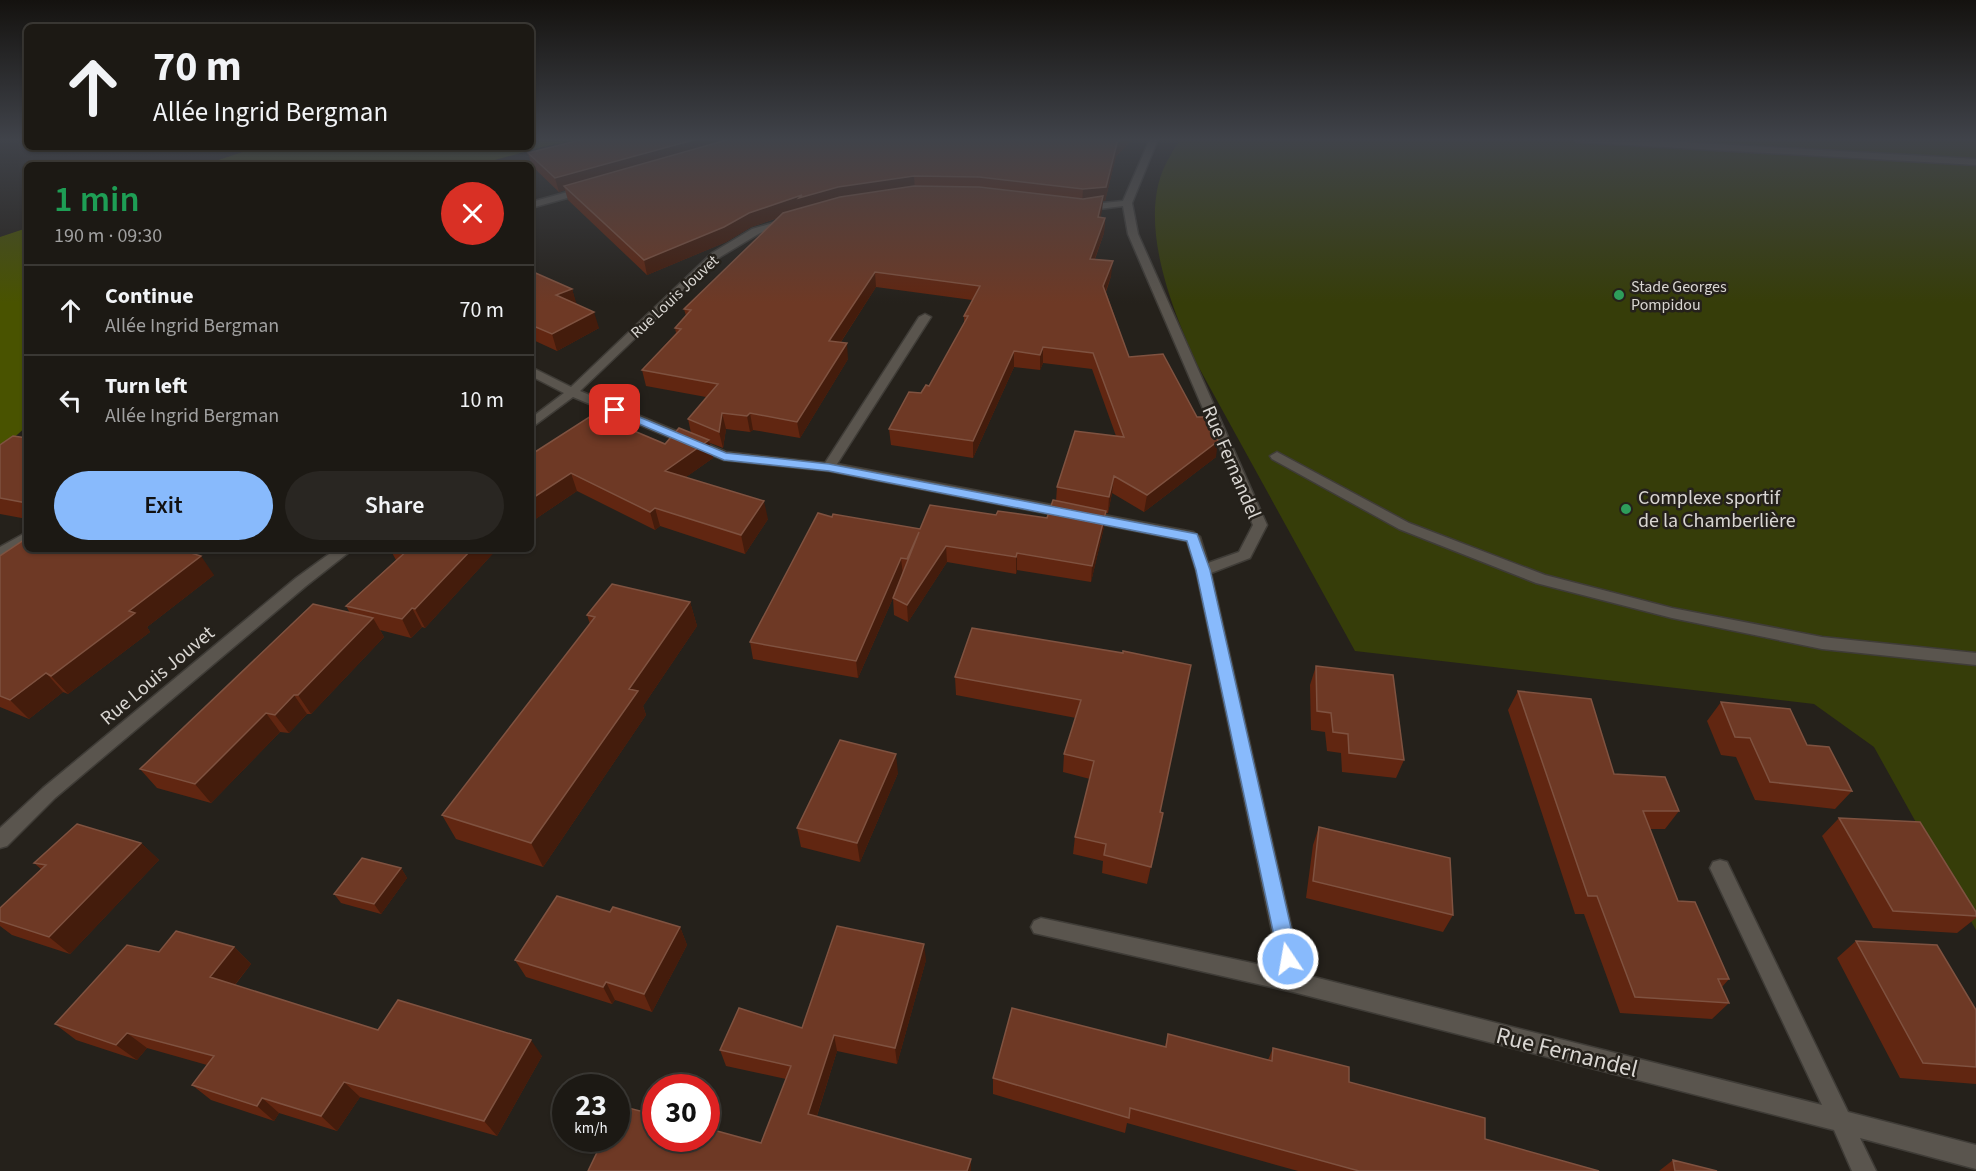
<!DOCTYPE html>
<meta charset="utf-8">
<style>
:root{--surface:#1c1914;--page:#292622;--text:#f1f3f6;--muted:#a0a0a0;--line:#3a3834;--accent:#88bafc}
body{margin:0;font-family:"Source Sans 3",sans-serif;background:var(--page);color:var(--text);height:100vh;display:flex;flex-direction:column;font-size:22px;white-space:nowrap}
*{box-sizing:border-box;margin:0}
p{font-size:20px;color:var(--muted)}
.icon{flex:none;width:33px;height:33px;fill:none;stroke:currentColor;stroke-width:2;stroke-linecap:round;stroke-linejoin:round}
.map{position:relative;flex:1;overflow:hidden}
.side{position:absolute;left:24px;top:162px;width:510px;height:390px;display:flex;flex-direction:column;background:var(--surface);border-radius:9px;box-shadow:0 2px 4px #0004,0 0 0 2px var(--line)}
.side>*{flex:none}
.banner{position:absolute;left:24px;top:24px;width:510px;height:126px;border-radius:9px;box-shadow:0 2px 4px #0004,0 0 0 2px var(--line);background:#1c1914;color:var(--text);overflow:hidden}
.speed{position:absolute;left:552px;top:1074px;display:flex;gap:12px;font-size:30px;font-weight:700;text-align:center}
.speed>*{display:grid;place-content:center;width:78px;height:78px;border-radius:50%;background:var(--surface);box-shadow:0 2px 4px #0004,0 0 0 2px var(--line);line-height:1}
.speed small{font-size:15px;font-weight:400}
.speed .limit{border:9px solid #d22;background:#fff;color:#111}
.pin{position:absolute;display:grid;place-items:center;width:51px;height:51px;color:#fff;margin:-26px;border-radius:12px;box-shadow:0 3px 9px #0006}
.me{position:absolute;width:66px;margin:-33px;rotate:348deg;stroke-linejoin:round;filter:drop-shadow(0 0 4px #0008)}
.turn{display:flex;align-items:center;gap:21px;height:126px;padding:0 30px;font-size:27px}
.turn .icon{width:78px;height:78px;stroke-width:2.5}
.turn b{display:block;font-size:42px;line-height:51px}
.round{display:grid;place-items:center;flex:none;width:63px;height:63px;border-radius:32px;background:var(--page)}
.summary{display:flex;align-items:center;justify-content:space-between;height:102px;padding:0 30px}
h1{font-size:36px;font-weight:600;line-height:45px;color:#1e9e55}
.cta{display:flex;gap:12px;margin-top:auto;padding:12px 30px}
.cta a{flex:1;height:69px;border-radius:36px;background:var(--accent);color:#111;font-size:24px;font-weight:600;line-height:69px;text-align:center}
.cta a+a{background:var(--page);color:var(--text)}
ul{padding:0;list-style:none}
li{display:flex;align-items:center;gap:18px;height:90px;padding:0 30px;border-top:2px solid var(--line)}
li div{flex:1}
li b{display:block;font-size:22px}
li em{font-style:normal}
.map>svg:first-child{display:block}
.green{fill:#363d09}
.forest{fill:#495300}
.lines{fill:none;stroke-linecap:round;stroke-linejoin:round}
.minor-casing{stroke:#3f3c37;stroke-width:3}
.minor{fill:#5a554e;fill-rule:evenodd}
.wall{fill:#612611}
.shaded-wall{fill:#441c0c}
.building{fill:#6e3925;stroke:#7f5240;stroke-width:1.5}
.route{fill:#88bafc;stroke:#5879a4;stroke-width:1.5}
.leisure-dot{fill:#2e9e5b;stroke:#25211b;stroke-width:2}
.labels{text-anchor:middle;stroke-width:5;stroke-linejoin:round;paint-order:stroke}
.far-poi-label{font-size:16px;fill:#d9d6d2;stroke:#25211b;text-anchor:start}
.far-street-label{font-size:16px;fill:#d9d6d2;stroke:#25211b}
.street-label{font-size:20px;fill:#d9d6d2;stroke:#25211b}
.poi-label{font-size:20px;fill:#d9d6d2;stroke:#25211b;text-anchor:start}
.near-street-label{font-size:24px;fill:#d9d6d2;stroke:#25211b}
</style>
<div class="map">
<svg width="1976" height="1171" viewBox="0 0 1976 1171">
<rect width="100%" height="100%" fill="#25211b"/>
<path class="green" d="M 1182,139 L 1976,139 L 1976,930 L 1874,747 L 1814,704 L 1355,651 L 1198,366 C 1172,310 1134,216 1169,158 C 1173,151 1176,144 1182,139 Z"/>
<path class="forest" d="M 531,139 L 582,139 L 542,147 L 477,165 L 203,165 L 258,147 L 531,147 Z
M 27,228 L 27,426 L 0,450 L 0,237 Z"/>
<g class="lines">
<defs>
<path id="minor" d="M 1150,139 L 1158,139 L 1132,203 L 1138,234 L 1267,525 L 1250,558 L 1211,573 L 1302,974 L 1822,1105 L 1710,868 L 1713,862 L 1720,860 L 1727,862 L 1848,1112 L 1976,1145 L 1976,1169 L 1860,1138 L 1876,1171 L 1852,1171 L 1834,1130 L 1293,992 L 1034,933 L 1031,927 L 1034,921 L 1041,918 L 1280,969 L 1196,570 L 1187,541 L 829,471 L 724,460 L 573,397 L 531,428 L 531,418 L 564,393 L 531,376 L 531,367 L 571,387 L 712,253 L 752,229 L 787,219 L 790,220 L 790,224 L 760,233 L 720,257 L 580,391 L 726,452 L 825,463 L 919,317 L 925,314 L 931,317 L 837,464 L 1193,532 L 1200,537 L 1208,563 L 1239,552 L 1253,525 L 1128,234 L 1123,206 L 1083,211 L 1078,208 L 1083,205 L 1123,201 Z
M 1573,139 L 1628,139 L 1976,159 L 1976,165 L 1577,142 Z
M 586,187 L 591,190 L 589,192 L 531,208 L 531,202 Z
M 1277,452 L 1409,523 L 1545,575 L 1672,608 L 1822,637 L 1976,653 L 1976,665 L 1822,649 L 1672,618 L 1536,583 L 1399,529 L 1272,459 L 1270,456 Z
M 27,532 L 27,544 L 0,559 L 0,547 Z
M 336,549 L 353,549 L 306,586 L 55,798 L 7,846 L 0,848 L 0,828 L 43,788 L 296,578 Z"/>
</defs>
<use href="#minor" class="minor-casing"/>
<use href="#minor" class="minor"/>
</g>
<path class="wall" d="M 584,139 L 1133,139 L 1116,156 L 1105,201 L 1103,201 L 1100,218 L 1105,218 L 1104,233 L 1095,259 L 1111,276 L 1106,292 L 1129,357 L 1216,457 L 1144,512 L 1112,493 L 1108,513 L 1106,513 L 1104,527 L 1091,582 L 1017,570 L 1016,574 L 947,562 L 908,622 L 894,615 L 893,598 L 858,678 L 753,659 L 750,642 L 832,517 L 920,529 L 996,515 L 1047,518 L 1056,501 L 1057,487 L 1116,436 L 1092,369 L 1043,363 L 1040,370 L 1014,367 L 973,458 L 891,445 L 889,429 L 921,393 L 929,386 L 964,323 L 964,316 L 972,300 L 876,287 L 841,342 L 848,359 L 800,438 L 753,430 L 750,432 L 726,429 L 723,448 L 710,443 L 713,458 L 686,477 L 768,519 L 745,554 L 660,526 L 655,530 L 577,491 L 531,522 L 531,451 L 665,444 L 691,433 L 688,419 L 706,397 L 646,386 L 642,370 L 676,333 L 675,328 L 686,316 L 684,309 L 778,218 L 751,227 L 726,242 L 647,275 L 568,200 L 565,190 L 559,192 L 532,166 L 528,153 Z
M 531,271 L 572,289 L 576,304 L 599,328 L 557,351 L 531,339 Z
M 27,438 L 27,519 L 0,514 L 0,445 Z
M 390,549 L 497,549 L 425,628 L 422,627 L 411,638 L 380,630 L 384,637 L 311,714 L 307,714 L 289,733 L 280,732 L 211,803 L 157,788 L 140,769 L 350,613 L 346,606 L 396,560 Z
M 0,556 L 214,575 L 147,627 L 150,632 L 68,694 L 63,692 L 29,719 L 0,707 Z
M 690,602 L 697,626 L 643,706 L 646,715 L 543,867 L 456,839 L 442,815 L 590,624 L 587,615 Z
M 1123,653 L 1160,812 L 1163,813 L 1147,884 L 1102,873 L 1103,861 L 1073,854 L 1075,837 L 1090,779 L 1063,772 L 1064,754 L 1076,718 L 956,695 L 955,677 Z
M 1316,666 L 1404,760 L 1396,778 L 1342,772 L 1341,753 L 1327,751 L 1325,732 L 1311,730 L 1310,685 Z
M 1518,691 L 1614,774 L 1679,811 L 1665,829 L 1650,829 L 1678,901 L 1729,979 L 1722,987 L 1729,1003 L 1712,1019 L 1620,1013 L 1584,914 L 1575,914 L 1508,710 Z
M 1721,702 L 1807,745 L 1852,791 L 1835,809 L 1755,800 L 1736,757 L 1721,755 L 1707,721 Z
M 898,773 L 860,862 L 801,847 L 797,828 Z
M 1839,818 L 1976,912 L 1976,918 L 1957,933 L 1873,928 L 1822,836 Z
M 1319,827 L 1453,915 L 1443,932 L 1306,898 L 1313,845 Z
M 141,843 L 159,860 L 70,954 L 12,935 L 0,926 L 0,908 L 41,869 L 34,863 Z
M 401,868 L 407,878 L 381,914 L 341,903 L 334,894 Z
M 610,912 L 680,927 L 687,945 L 652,1012 L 615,1000 L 612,1004 L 526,977 L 515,960 Z
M 1856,941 L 1976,1010 L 1976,1084 L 1900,1078 L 1837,958 Z
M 234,947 L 251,964 L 235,985 L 378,1030 L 542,1056 L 497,1136 L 360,1097 L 337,1131 L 279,1113 L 274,1121 L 211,1100 L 192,1085 L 207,1065 L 147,1048 L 137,1060 L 76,1040 L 55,1024 L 159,952 Z
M 926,960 L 897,1064 L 837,1051 L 817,1116 L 761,1143 L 786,1079 L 726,1066 L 720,1050 L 802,1028 Z
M 1168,1034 L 1268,1060 L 1273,1048 L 1349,1082 L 1485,1139 L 1599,1171 L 1298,1171 L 1127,1123 L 1125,1133 L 993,1094 L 993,1078 L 1165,1046 Z
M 1673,1160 L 1717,1171 L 1659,1171 Z"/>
<path class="shaded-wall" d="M 697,139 L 747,139 L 564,186 L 565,190 L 559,192 L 555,178 Z
M 1121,139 L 1133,139 L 1116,156 L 1105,201 L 1103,201 L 1102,211 L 1097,232 L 1082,203 L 1083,189 Z
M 914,176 L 915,190 L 800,210 L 751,227 L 726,242 L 647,275 L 644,260 L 749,213 L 802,195 L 838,187 Z
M 1105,218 L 1104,233 L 1089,274 L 1090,259 Z
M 1113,261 L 1111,276 L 1102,301 L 1103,286 Z
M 875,272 L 876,287 L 831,357 L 829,341 Z
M 572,289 L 577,305 L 556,295 Z
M 594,312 L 599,328 L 557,351 L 552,334 Z
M 847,343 L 848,359 L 800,438 L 797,422 Z
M 1043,347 L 1043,363 L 1040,370 L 1040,355 Z
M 1014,351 L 1014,367 L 973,458 L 973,441 Z
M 722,413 L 726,429 L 723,448 L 719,432 Z
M 750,413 L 753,430 L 750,432 L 747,416 Z
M 709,440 L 713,458 L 669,489 L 665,471 Z
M 1218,441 L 1216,457 L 1144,512 L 1147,495 Z
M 571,473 L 577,491 L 531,522 L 531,499 Z
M 1114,476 L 1112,493 L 1108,513 L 1109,497 Z
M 764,501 L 768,519 L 745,554 L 741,535 Z
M 655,508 L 660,526 L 655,530 L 650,512 Z
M 1106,511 L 1104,527 L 1091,582 L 1092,566 Z
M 946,546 L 947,562 L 908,622 L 907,605 Z
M 472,549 L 497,549 L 425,628 L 415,609 Z
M 1017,553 L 1017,570 L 1016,574 L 1016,557 Z
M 201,556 L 214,575 L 147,627 L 150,632 L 68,694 L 51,676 L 129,611 Z
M 901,558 L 903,575 L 858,678 L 856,661 Z
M 690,602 L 697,626 L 643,706 L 646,715 L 543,867 L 531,843 L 629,689 Z
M 412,608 L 422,627 L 411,638 L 402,619 Z
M 373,618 L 384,637 L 311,714 L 298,695 Z
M 46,673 L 63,692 L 29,719 L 10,700 Z
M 294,695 L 307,714 L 289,733 L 275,715 Z
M 266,713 L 280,732 L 211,803 L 195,784 Z
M 896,754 L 898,773 L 860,862 L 857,843 Z
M 1163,813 L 1160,831 L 1147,884 L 1151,867 Z
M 141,843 L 159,860 L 70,954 L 49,937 Z
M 401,868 L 407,878 L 381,914 L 374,904 Z
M 680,927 L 687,945 L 652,1012 L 644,994 Z
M 924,944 L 926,960 L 897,1064 L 895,1048 Z
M 234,947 L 251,964 L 228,993 L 210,977 Z
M 606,982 L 615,1000 L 612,1004 L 603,987 Z
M 127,1033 L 147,1048 L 137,1060 L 116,1045 Z
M 834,1035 L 837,1051 L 813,1128 L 808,1114 Z
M 531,1040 L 542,1056 L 497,1136 L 484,1121 Z
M 344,1082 L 360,1097 L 337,1131 L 321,1116 Z
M 262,1098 L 279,1113 L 274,1121 L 257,1106 Z
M 971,1159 L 971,1171 L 967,1171 Z"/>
<path class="building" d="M 584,139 L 697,139 L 555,178 L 528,153 Z
M 730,139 L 1121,139 L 1117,143 L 1106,187 L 1083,189 L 979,177 L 914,176 L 838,187 L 799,198 L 802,195 L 749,213 L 724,227 L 644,260 L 564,186 Z
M 914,186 L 979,187 L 1083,199 L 1103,196 L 1098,217 L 1105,218 L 1090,259 L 1113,261 L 1103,286 L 1129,357 L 1163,354 L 1197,417 L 1207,417 L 1218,441 L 1147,495 L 1114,476 L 1109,497 L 1057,487 L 1075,431 L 1124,437 L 1093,353 L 1043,347 L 1040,355 L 1014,351 L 973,441 L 889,429 L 909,392 L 921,393 L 926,385 L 929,386 L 968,316 L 964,316 L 980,286 L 875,272 L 829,341 L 847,343 L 797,422 L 750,413 L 747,416 L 722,413 L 719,432 L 688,419 L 718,384 L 642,370 L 681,329 L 675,328 L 691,310 L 684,309 L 783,213 L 840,197 Z
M 531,271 L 572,289 L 556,295 L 594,312 L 552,334 L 531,325 Z
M 594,414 L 665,444 L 679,428 L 709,440 L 665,471 L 764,501 L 741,535 L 655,508 L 650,512 L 571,473 L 531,499 L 531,451 L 532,450 L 535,452 Z
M 13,436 L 27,438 L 27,503 L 0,498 L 0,445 Z
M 1053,500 L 1106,511 L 1092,566 L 1017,553 L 1016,557 L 946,546 L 907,605 L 893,598 L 919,532 L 907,559 L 901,558 L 856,661 L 750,642 L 818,513 L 832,517 L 833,514 L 920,529 L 930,505 L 996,515 L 998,511 L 1047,518 Z
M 27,538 L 27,549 L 178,549 L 201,556 L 129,611 L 135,613 L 51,676 L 46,673 L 10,700 L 0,696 L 0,556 Z
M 409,549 L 472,549 L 415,609 L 412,608 L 402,619 L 346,606 Z
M 612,584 L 690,602 L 629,689 L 638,691 L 531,843 L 442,815 L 595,617 L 587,615 Z
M 313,604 L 373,618 L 298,695 L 294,695 L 275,715 L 266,713 L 195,784 L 140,769 Z
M 972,628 L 1123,653 L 1123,651 L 1191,665 L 1160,812 L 1163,813 L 1151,867 L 1104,855 L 1106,844 L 1075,837 L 1094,761 L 1064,754 L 1081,700 L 955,677 Z
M 1316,666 L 1393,675 L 1404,760 L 1349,753 L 1348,734 L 1333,732 L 1331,713 L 1317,711 Z
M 1518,691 L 1591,699 L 1614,774 L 1665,777 L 1679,811 L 1643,811 L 1678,901 L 1695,902 L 1729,979 L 1718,979 L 1729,1003 L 1635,997 L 1597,896 L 1588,896 Z
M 1721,702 L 1790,709 L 1807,745 L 1829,747 L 1852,791 L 1770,782 L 1750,738 L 1735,737 Z
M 840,740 L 896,754 L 857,843 L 797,828 Z
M 1839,818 L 1920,822 L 1976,912 L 1976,916 L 1893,911 Z
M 77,824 L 141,843 L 49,937 L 0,921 L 0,908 L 46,865 L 34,863 Z
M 1319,827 L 1450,858 L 1453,915 L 1313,881 Z
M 362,858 L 401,868 L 374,904 L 334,894 Z
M 557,896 L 610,912 L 613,907 L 680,927 L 644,994 L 606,982 L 603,987 L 515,960 Z
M 837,926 L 924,944 L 895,1048 L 834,1035 L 808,1114 L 971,1159 L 967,1171 L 588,1171 L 604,1138 L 616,1138 L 616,1114 L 621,1106 L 656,1115 L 656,1138 L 706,1138 L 706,1128 L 761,1143 L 791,1066 L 720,1050 L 739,1008 L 802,1028 Z
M 176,931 L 234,947 L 210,977 L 378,1030 L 398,1000 L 531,1040 L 484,1121 L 344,1082 L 321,1116 L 262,1098 L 257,1106 L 192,1085 L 214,1056 L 127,1033 L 116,1045 L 55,1024 L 127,945 L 159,952 Z
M 1856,941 L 1937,945 L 1976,1010 L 1976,1067 L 1923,1063 Z
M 1012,1008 L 1166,1047 L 1168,1034 L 1272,1061 L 1273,1048 L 1349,1067 L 1349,1082 L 1485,1118 L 1485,1139 L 1599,1171 L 1359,1171 L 1130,1108 L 1129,1118 L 993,1078 Z
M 1673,1160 L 1717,1171 L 1675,1171 Z"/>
<linearGradient id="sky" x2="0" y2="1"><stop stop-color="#14120f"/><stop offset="0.46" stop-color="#40434a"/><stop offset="1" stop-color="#40434a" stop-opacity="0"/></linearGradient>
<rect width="1976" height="303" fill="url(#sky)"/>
<path class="route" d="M 615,407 L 726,453 L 829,464 L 1197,534 L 1210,570 L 1298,959 L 1295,965 L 1288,968 L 1282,965 L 1279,959 L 1196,570 L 1187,541 L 829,471 L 724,460 L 611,412 L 611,408 Z"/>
<g class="leisure-dot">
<circle cx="1619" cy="295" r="6"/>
<circle cx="1626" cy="509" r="6"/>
</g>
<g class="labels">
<g class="far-poi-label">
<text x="1631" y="292">Stade Georges<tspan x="1631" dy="18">Pompidou</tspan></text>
</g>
<g class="far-street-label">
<text transform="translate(674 296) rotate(-43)" y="6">Rue Louis Jouvet</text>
</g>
<g class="street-label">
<text transform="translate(1232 462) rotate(67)" y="7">Rue Fernandel</text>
<text transform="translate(157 675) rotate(-40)" y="7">Rue Louis Jouvet</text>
</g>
<g class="poi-label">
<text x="1638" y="504">Complexe sportif<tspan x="1638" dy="23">de la Chamberlière</tspan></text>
</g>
<g class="near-street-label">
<text transform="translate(1567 1052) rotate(14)" y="8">Rue Fernandel</text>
</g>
</g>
</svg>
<div class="speed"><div>23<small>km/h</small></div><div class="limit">30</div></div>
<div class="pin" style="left:615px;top:410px;background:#d93025"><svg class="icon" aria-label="arrive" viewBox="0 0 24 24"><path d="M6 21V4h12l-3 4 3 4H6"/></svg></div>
<svg class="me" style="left:1288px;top:959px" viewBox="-20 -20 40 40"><circle r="17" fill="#88bafc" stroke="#fff" stroke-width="3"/><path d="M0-11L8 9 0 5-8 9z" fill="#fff"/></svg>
<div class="banner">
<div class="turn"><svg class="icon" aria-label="ahead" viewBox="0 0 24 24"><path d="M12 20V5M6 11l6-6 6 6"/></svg><div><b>70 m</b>Allée Ingrid Bergman</div></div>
</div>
<section class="side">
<div class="summary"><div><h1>1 min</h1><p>190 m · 09:30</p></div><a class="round" style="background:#d93025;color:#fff"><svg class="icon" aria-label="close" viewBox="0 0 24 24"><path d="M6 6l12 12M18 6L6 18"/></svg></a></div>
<ul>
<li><svg class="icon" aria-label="ahead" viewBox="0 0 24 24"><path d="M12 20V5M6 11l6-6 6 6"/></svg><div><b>Continue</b><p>Allée Ingrid Bergman</p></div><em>70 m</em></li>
<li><svg class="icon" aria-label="left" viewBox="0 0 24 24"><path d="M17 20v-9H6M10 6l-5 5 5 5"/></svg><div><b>Turn left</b><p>Allée Ingrid Bergman</p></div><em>10 m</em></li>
</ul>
<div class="cta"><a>Exit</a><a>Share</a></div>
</section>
</div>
